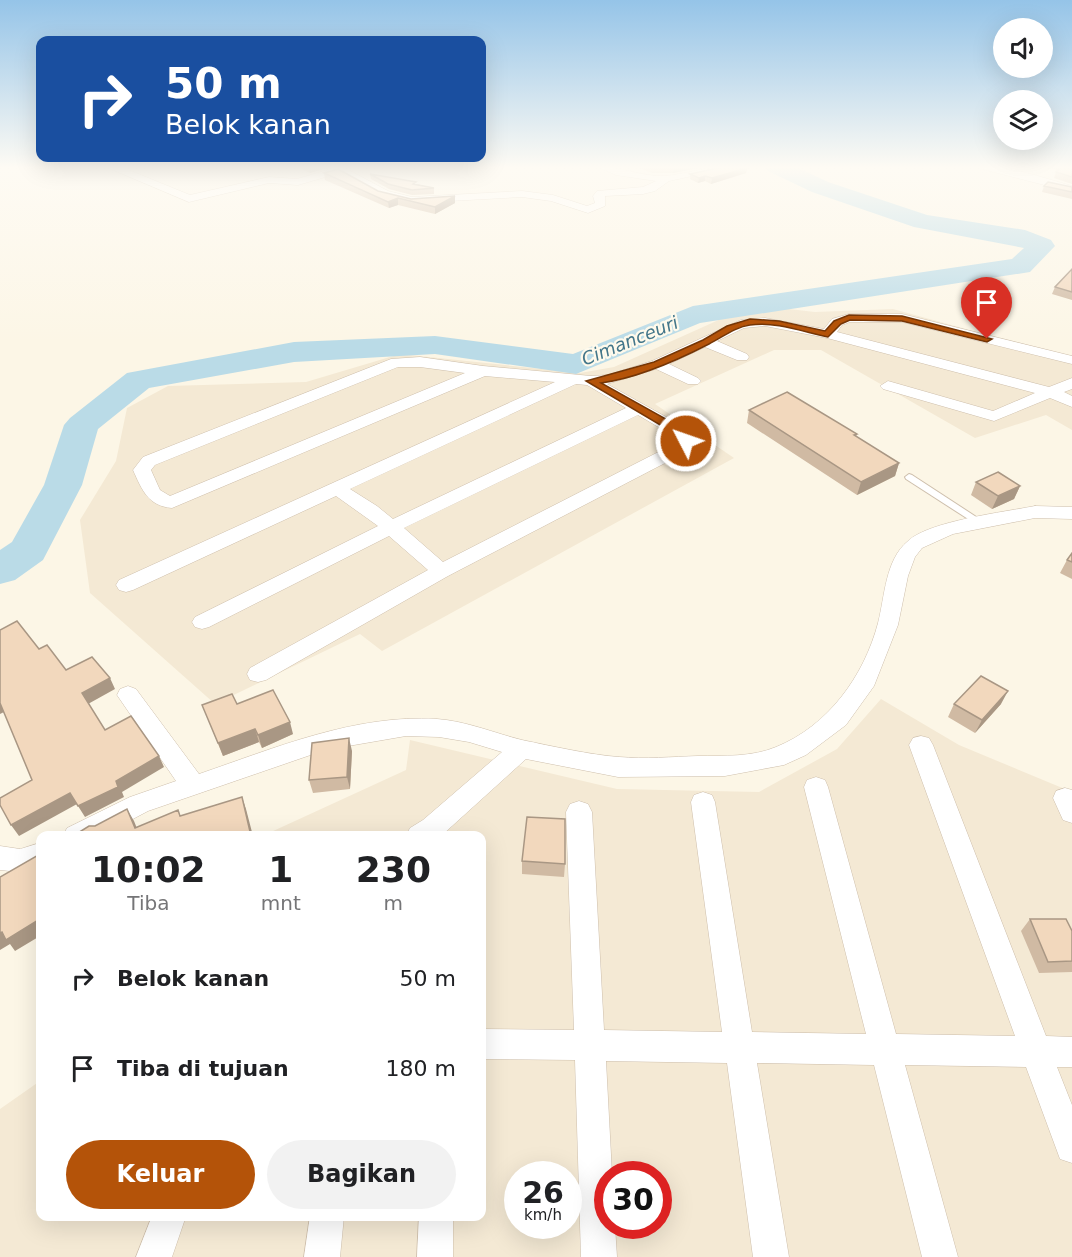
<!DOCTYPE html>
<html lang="id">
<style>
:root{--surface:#fff;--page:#f2f2f2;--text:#202124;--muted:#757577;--accent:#b45309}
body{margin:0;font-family:"DejaVu Sans",sans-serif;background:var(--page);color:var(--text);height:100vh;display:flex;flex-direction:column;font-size:22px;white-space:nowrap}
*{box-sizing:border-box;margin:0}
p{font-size:20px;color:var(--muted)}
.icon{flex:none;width:33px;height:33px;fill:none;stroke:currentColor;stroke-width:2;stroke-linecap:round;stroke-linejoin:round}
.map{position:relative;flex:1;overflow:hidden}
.sheet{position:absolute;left:36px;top:831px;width:450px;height:390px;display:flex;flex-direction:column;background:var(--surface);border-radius:12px;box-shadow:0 6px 24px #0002}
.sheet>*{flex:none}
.banner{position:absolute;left:36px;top:36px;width:450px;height:126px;border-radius:12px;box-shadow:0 6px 24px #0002;background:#1a4fa0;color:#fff;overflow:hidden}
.buttons{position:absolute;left:993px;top:18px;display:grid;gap:12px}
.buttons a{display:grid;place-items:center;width:60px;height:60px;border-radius:50%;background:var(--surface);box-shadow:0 6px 24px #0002;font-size:30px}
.speed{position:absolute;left:504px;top:1161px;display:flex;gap:12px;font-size:30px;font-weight:700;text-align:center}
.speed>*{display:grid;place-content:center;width:78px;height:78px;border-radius:50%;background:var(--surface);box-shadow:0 6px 24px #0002;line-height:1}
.speed small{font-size:15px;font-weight:400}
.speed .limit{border:9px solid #d22;background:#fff;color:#111}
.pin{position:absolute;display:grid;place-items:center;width:51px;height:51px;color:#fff;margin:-62px -26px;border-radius:50% 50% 50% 0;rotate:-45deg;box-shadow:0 0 6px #0007}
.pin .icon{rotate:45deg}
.me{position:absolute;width:66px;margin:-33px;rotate:311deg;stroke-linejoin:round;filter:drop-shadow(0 0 4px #0008)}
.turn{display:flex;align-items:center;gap:21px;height:126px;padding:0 30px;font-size:27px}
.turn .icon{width:78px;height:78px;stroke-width:2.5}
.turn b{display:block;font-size:42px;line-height:51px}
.eta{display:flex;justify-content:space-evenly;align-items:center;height:102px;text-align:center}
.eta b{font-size:36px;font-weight:700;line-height:42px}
.button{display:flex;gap:12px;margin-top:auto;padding:12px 30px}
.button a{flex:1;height:69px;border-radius:36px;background:var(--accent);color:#fff;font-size:24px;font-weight:700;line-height:69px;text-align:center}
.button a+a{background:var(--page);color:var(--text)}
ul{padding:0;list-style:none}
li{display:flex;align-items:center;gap:18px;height:90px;padding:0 30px}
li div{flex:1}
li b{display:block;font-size:22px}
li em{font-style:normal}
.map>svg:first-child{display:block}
.residential{fill:#f4e9d4;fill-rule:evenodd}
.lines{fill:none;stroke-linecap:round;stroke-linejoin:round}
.river{fill:#badbe7;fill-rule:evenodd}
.service-casing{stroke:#cebfac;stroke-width:2}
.minor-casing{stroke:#cebfac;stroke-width:1}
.service{fill:#fff;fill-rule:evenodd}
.minor{fill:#fff;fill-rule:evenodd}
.wall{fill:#d0baa3}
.shaded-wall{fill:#a99784}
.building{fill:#f2d8bd;stroke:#a99784;stroke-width:1.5}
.route{fill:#b45309;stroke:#753606;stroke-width:1.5}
.labels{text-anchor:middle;stroke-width:4.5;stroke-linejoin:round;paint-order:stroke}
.far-water-label{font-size:18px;font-style:italic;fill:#43768a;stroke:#fffaec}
</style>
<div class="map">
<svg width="1072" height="1257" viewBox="0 0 1072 1257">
<rect width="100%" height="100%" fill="#fcf6e6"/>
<path class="residential" d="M 752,305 L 815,312 L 893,309 L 1064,356 L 1072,355 L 1072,430 L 1046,415 L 975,438 L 821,350 L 774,350 L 655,404 L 734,458 L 382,651 L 360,634 L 215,704 L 90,593 L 80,520 L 116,461 L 127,408 L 168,386 L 306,382 L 400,354 L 580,373 L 614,367 Z
M 881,699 L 959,745 L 1072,792 L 1072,1257 L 0,1257 L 0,1109 L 40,1081 L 40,1216 L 482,1216 L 482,836 L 271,835 L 271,832 L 406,770 L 410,740 L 617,789 L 759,792 L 837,749 ZM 518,1174 L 568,1174 L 568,1226 L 518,1226 ZM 608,1174 L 658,1174 L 658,1226 L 608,1226 Z"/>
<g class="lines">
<path class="river" d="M 765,166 L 794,166 L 828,182 L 927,215 L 1025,230 L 1051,240 L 1055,246 L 1030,272 L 700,323 L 576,374 L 435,354 L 294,362 L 149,388 L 98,429 L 82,485 L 43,560 L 15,580 L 0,584 L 0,550 L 12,542 L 44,485 L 64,425 L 70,418 L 127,373 L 294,342 L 435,336 L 573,354 L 693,306 L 1012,259 L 1024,248 L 914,227 L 812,192 L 768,171 Z"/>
<defs>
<path id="service" d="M 909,474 L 912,475 L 987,524 L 982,527 L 979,526 L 906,479 L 905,477 Z"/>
<path id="minor" d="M 104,166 L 119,166 L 190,195 L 269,177 L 297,179 L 341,166 L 388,191 L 412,197 L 522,191 L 553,195 L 587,206 L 595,203 L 593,196 L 597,191 L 643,187 L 656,181 L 616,175 L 596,166 C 619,166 642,177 665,176 C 688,174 708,166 730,166 L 729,168 L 669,181 L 655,191 L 643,194 L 605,196 L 605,206 L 588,213 L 551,201 L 522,197 L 412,203 L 380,196 L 339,173 L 298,185 L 269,183 L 189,202 Z
M 977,166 C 1010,166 1040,177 1072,186 L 1072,192 L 978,168 Z
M 849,314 L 902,314 L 1072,356 L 1072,364 L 902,322 L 850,322 L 842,325 L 837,332 L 1049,387 L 1072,378 L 1072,389 L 1064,392 L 1072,396 L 1072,407 L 1050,398 L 994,421 L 883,389 L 880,386 L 888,381 L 993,411 L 1035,393 L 827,338 L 765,326 L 744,328 L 717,341 L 747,354 L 749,357 L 747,360 L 737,360 L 705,347 L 669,364 L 698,378 L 701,381 L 698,384 L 688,384 L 656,369 L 607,384 L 684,427 L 693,438 L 690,450 L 448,576 L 266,680 L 258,682 L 250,680 L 247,674 L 250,668 L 428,570 L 389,536 L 209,627 L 202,629 L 195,627 L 192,622 L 195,617 L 378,526 L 336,496 L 133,590 L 126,592 L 119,590 L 116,585 L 119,580 L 555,382 L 485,376 L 172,508 C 148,506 142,490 133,470 L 143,457 L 391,359 L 420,357 L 483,366 L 591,376 L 608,375 L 652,361 L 741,320 L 765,318 L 824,329 L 832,319 ZM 398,367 L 420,367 L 465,373 L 170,496 L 160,490 L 151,470 L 155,465 ZM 576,384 L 587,385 L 626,408 L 393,519 L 377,506 L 350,489 ZM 638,415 L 672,435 L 677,439 L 676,443 L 443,562 L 404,528 Z
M 1035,506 L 1072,507 L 1072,519 L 1035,518 L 953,534 L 922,548 L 915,557 L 908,576 L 898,625 L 874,686 L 846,725 L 806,755 L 784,765 L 725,776 L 618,777 L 526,759 L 441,836 L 406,836 L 410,828 L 423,820 L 502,752 L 469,742 L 439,737 L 406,736 L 325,750 L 148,811 L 101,836 L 63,836 L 67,828 L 130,797 L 176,781 L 117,695 L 120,689 L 128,686 L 136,689 L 199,774 C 275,748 355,714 437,719 C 466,721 494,733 522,740 C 551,746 591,755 619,757 C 645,759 672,757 698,756 C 722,756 753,757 776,747 C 828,726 864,676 878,623 C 885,596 885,560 908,541 C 929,521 1005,512 1035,506 Z
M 921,736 L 929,738 L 933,745 L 1046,1036 L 1072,1037 L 1072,1067 L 1057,1067 L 1072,1105 L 1072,1163 L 1060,1159 L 1026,1067 L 905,1065 L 958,1257 L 922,1257 L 874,1065 L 757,1063 L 789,1257 L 753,1257 L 727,1063 L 606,1061 L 612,1174 L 608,1174 L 608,1226 L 615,1226 L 617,1257 L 581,1257 L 575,1060 L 482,1059 L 482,1029 L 574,1030 L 566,812 L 570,804 L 579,801 L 588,804 L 592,812 L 604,1030 L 722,1032 L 691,802 L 694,795 L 703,792 L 712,795 L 715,802 L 752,1032 L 866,1034 L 804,787 L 807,780 L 816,777 L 825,780 L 828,787 L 896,1034 L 1015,1036 L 909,745 L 913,738 Z
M 1065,788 L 1072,790 L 1072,823 L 1063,820 L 1053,798 L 1056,791 Z
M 40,843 L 40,866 L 20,872 L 0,870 L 0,846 L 20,849 Z
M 152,1216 L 186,1216 L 172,1257 L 136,1257 Z
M 310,1216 L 344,1216 L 340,1257 L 304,1257 Z
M 419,1216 L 453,1216 L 453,1257 L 417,1257 Z"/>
</defs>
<use href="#service" class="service-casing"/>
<use href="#minor" class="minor-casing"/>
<use href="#service" class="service"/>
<use href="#minor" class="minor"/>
</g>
<path class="wall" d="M 296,166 L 333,166 L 310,173 Z
M 634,166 L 708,166 L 673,173 L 652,173 Z
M 1038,166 L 1072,166 L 1072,184 L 1054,178 L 1056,172 L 1058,170 Z
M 747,168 L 746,173 L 711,184 L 705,181 L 698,183 L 690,179 L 690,174 Z
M 324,173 L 378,191 L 411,199 L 455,196 L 455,203 L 435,214 L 398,205 L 389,208 L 325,180 Z
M 370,174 L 434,188 L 434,194 L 412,195 L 389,189 L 371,179 Z
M 1044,186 L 1072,187 L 1072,199 L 1042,192 Z
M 1072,269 L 1072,300 L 1052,294 L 1055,287 Z
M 749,410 L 857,434 L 856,437 L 899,463 L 895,476 L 857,495 L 747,423 Z
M 976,482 L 1020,486 L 1014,499 L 992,509 L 971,495 Z
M 1072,553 L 1072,579 L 1060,573 L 1067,560 Z
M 237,704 L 293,734 L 262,748 L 259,742 L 223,756 L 202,705 Z
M 954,704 L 1001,704 L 975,733 L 948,717 Z
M 352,751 L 350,789 L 313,793 L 309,780 Z
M 522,861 L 565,864 L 564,877 L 522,874 Z
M 1030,919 L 1072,931 L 1072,972 L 1039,973 L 1021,931 Z"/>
<path class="shaded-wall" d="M 316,166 L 333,166 L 310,173 L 309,168 Z
M 674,166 L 708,166 L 673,173 Z
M 747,168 L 746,173 L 711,184 L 712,178 Z
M 705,176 L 705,181 L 698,183 L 699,178 Z
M 455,196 L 455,203 L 435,214 L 435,207 Z
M 398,198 L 398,205 L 389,208 L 388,202 Z
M 899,463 L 895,476 L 857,495 L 861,482 Z
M 1020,486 L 1014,499 L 992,509 L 998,496 Z
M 110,678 L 115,689 L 88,704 L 82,693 Z
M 1008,691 L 1001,704 L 975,733 L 982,720 Z
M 0,702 L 6,711 L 0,714 Z
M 290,722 L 293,734 L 262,748 L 258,735 Z
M 255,729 L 259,742 L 223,756 L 218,743 Z
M 349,738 L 352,751 L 350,789 L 347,777 Z
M 159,756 L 164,767 L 122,792 L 124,797 L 85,817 L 78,806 L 116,781 Z
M 70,793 L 77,804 L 19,836 L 11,825 Z
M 242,797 L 246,809 L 253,836 L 251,836 Z
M 127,809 L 134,821 L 140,836 L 135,828 Z
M 40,919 L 40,936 L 15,951 L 10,944 L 0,950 L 0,933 Z"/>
<path class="building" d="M 650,166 L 676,166 L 652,167 Z
M 727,166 L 742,166 L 747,168 L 712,178 L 705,176 L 699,178 L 690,174 Z
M 1062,166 L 1072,166 L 1072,177 L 1056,172 Z
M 338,169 L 378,191 L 411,199 L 455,196 L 435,207 L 398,198 L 388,202 L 324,173 Z
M 370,174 L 416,182 L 413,184 L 434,188 L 412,190 L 388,184 Z
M 1048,182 L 1072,187 L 1072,192 L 1044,186 Z
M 1072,269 L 1072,292 L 1055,287 Z
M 787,392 L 857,434 L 854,435 L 899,463 L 861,482 L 749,410 Z
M 998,472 L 1020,486 L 998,496 L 976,482 Z
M 1072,553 L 1072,562 L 1067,560 Z
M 17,621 L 39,649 L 47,645 L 66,670 L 92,657 L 110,678 L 82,693 L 105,730 L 131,716 L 159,756 L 116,781 L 118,787 L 78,806 L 70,793 L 11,825 L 0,805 L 0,798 L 32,780 L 0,703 L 0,630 Z
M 981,676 L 1008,691 L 982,720 L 954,704 Z
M 273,690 L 290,722 L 258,735 L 255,729 L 218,743 L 202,705 L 232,694 L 237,704 Z
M 349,738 L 347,777 L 309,780 L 312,743 Z
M 242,797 L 251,836 L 73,836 L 89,826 L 95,826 L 127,809 L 135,828 L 178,810 L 180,816 Z
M 527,817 L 565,819 L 565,864 L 522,861 Z
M 40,854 L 40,919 L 6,940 L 2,932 L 0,933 L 0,877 Z
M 1030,919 L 1066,919 L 1072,931 L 1072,961 L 1048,962 Z"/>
<linearGradient id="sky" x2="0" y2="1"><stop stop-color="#95c4e8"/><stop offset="0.49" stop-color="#fefbf4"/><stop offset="1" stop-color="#fefbf4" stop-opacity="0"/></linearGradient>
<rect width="1072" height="342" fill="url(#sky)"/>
<path class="route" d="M 849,315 L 902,316 L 992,339 L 987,342 L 902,321 L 850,320 L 841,324 L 828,337 C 804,332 775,321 750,325 C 735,327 723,337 709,344 C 676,361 638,378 601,383 L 682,428 L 688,433 L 691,441 L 686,445 L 682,444 L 674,433 L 586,381 L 654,362 L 703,340 L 727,326 L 750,319 L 779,321 L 825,331 L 834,321 Z"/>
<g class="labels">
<g class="far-water-label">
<text transform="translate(630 341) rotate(-22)" y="6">Cimanceuri</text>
</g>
</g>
</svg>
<div class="buttons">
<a><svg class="icon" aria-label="sound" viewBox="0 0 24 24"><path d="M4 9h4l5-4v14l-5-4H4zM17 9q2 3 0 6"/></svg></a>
<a><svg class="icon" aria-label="layers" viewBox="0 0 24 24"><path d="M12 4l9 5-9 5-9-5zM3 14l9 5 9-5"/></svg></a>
</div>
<div class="speed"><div>26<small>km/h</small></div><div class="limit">30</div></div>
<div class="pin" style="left:987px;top:339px;background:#d93025"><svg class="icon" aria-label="arrive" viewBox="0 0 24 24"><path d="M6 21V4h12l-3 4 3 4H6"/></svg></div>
<svg class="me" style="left:686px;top:441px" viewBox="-20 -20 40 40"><circle r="17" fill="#b45309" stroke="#fff" stroke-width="3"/><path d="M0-11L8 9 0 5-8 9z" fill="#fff"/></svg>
<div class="banner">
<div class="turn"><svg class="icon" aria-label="right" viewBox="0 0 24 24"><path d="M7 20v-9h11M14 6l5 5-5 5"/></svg><div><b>50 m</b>Belok kanan</div></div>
</div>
<section class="sheet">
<div class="eta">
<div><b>10:02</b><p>Tiba</p></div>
<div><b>1</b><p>mnt</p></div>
<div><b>230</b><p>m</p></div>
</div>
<ul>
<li><svg class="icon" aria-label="right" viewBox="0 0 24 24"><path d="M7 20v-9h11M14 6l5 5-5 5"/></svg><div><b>Belok kanan</b></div><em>50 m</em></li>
<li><svg class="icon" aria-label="arrive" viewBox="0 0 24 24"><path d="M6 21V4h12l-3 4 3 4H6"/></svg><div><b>Tiba di tujuan</b></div><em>180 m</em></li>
</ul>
<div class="button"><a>Keluar</a><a>Bagikan</a></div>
</section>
</div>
